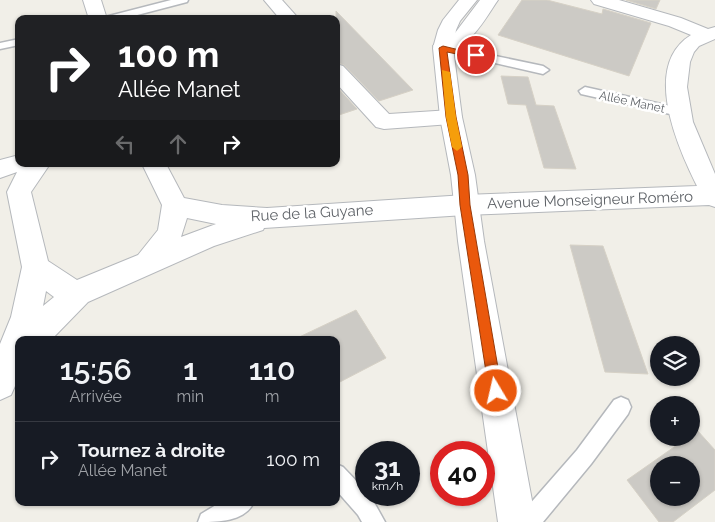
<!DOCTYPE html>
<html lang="fr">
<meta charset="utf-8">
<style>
:root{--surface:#171b24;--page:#20242c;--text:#f1f3f6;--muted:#9ea1a6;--line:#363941}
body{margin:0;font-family:Raleway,sans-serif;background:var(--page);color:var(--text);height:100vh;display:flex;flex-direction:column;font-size:19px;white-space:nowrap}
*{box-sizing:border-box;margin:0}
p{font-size:16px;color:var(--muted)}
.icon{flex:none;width:28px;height:28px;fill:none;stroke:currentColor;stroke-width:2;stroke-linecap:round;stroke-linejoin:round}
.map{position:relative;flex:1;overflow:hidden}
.drawer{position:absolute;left:15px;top:336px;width:325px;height:170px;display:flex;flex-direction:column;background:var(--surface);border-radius:10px;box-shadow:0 1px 4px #0004}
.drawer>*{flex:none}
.banner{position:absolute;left:15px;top:15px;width:325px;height:152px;border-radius:10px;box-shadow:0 1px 4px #0004;background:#202124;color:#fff;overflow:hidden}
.controls{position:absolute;left:650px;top:336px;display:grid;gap:10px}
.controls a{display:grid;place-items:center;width:50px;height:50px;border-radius:50%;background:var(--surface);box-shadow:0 1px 4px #0004;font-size:25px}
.speed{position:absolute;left:355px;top:441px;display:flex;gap:10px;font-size:25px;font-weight:700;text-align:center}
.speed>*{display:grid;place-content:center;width:65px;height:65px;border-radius:50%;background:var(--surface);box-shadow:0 1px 4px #0004;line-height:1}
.speed small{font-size:12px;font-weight:400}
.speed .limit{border:8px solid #d22;background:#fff;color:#111}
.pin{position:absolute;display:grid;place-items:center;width:42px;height:42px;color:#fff;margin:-21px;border:2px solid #fff;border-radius:50%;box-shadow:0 1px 5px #0007}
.me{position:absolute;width:55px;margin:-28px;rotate:351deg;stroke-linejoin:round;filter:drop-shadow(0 0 4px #0008)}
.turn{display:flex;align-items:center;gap:18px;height:105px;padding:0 20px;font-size:22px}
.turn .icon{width:65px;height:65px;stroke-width:2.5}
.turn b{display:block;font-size:35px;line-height:42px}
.lanes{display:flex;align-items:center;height:48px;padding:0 20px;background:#0003;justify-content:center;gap:25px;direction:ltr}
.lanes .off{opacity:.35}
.eta{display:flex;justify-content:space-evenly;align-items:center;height:85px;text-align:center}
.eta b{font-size:30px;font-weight:600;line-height:35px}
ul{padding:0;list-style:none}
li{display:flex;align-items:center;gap:15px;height:75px;padding:0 20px;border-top:1px solid var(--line)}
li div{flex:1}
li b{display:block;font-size:19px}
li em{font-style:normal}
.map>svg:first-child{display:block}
.building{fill:#cccac5;stroke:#d6d1c6;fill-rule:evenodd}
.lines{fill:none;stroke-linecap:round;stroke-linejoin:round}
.service-casing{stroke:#b5b8bc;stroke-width:3}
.minor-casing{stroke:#b5b8bc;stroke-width:2}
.tertiary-casing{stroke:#b5b8bc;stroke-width:2}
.service{fill:#fff;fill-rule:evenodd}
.minor{fill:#fff;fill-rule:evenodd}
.tertiary{fill:#fff;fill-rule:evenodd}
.route{fill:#ea580c;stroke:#983908}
.slow{fill:#f59e0b}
.labels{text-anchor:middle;stroke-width:5;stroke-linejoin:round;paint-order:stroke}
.far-street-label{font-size:12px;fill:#5f6368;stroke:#fff}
.street-label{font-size:15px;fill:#5f6368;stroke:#fff}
</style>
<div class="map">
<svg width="715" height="522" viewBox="0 0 715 522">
<rect width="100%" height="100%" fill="#f1efe8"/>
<path class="building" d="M 522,0 L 547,0 L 602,14 L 603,9 L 651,23 L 629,76 L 498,35 Z
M 626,0 L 660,0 L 656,9 Z
M 336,11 L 413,90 L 379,101 L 344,65 L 336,62 Z
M 501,76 L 528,77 L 536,105 L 554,106 L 576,169 L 544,168 L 526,105 L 508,104 Z
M 336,86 L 357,109 L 336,116 Z
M 570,245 L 603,246 L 648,374 L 605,372 Z
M 356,310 L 386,358 L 336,384 L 336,340 L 293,340 Z
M 697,430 L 715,450 L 715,490 L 673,522 L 659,522 L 627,480 L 687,438 L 691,438 L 691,435 ZM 659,465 L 691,465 L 691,498 L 659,498 Z"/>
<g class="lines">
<defs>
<path id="service" d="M 171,0 L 188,0 L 187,2 L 122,19 L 104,19 L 105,17 Z
M 19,39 L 19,45 L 0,49 L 0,43 Z
M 443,45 L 543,66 L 549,70 L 543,74 L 439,50 L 437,48 Z
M 585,87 L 679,108 L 685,112 L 679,116 L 581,94 L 579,91 Z
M 621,397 L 628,400 L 631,407 L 628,414 L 591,464 L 543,522 L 518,522 L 521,514 L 577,450 L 614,400 Z
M 336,464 L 343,467 L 366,491 L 366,495 L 370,495 L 385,522 L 362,522 L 358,515 L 336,490 Z
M 221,502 L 254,502 C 245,522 218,522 198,522 L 201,514 Z"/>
<path id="minor" d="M 83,0 L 101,0 L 107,19 L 89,19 Z
M 264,0 L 282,0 L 299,19 L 280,19 Z
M 480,0 L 498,0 C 484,20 466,57 436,50 L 433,46 L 436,42 L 455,33 Z
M 591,0 L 619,0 L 681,18 L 708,29 L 715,27 L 715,39 L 699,46 L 694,52 L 690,62 L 687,87 L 693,122 L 715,174 L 715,207 L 709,205 L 465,215 L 264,228 L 263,230 L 214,246 L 88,302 L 51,340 L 19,340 L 19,377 L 11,395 L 0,400 L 0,344 L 11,317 L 22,267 L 7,192 L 17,172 L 0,178 L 0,160 L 19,155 L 19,164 L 50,164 L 31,192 L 48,261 L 77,280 L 138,255 L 158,230 L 162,205 L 142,164 L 166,164 L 184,198 L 222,205 L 267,208 L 465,195 L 697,186 C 678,148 641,66 691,35 L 669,26 L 594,4 ZM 187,218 L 216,224 L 181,237 ZM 46,291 L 54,297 L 43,306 Z
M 336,64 L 343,66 L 389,114 L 451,110 L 459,112 L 462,117 L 459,122 L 451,124 L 384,129 L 376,127 L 336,83 Z"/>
<path id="tertiary" d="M 459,0 L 477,0 L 460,21 L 456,30 L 453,48 L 462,117 L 475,175 L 484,241 L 536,522 L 498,522 L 458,241 L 451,175 L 440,117 L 433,48 L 438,30 L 443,20 Z"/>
</defs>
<use href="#service" class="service-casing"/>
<use href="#minor" class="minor-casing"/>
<use href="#tertiary" class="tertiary-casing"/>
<use href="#service" class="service"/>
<use href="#minor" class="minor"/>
<use href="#tertiary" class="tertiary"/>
</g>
<path class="route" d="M 443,46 L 480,55 L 476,58 L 447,52 L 456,117 L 468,175 L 470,205 L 502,391 L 500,395 L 496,397 L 491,395 L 489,391 L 460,205 L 458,175 L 446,117 L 439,48 Z"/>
<path class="slow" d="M 442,70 L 450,72 L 456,117 L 462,147 L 457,151 L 452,147 L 446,117 Z"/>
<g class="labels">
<g class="far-street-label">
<text transform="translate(632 102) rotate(12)" y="4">Allée Manet</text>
</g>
<g class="street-label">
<text transform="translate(590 200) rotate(-2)" y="5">Avenue Monseigneur Roméro</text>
<text transform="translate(312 213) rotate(-3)" y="5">Rue de la Guyane</text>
</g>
</g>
</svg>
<div class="controls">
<a><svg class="icon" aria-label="layers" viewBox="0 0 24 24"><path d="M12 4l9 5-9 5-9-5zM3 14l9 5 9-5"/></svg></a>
<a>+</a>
<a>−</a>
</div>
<div class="speed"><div>31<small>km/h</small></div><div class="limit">40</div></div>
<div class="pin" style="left:476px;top:55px;background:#d93025"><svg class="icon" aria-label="arrive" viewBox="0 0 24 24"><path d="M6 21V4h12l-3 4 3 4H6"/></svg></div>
<svg class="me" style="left:496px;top:391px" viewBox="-20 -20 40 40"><circle r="17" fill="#ea580c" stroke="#fff" stroke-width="3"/><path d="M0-11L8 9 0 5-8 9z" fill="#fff"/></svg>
<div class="banner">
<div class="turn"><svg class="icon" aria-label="right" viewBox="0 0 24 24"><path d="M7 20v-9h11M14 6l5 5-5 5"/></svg><div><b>100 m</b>Allée Manet</div></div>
<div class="lanes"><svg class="icon off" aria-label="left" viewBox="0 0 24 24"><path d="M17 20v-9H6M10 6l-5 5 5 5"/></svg><svg class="icon off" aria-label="ahead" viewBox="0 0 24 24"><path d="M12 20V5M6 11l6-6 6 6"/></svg><svg class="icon" aria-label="right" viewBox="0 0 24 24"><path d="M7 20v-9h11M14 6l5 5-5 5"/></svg></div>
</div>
<section class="drawer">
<div class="eta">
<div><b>15:56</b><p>Arrivée</p></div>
<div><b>1</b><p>min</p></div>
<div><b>110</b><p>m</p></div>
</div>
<ul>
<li><svg class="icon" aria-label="right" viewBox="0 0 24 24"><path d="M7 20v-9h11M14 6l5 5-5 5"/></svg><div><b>Tournez à droite</b><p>Allée Manet</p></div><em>100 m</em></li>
</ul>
</section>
</div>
